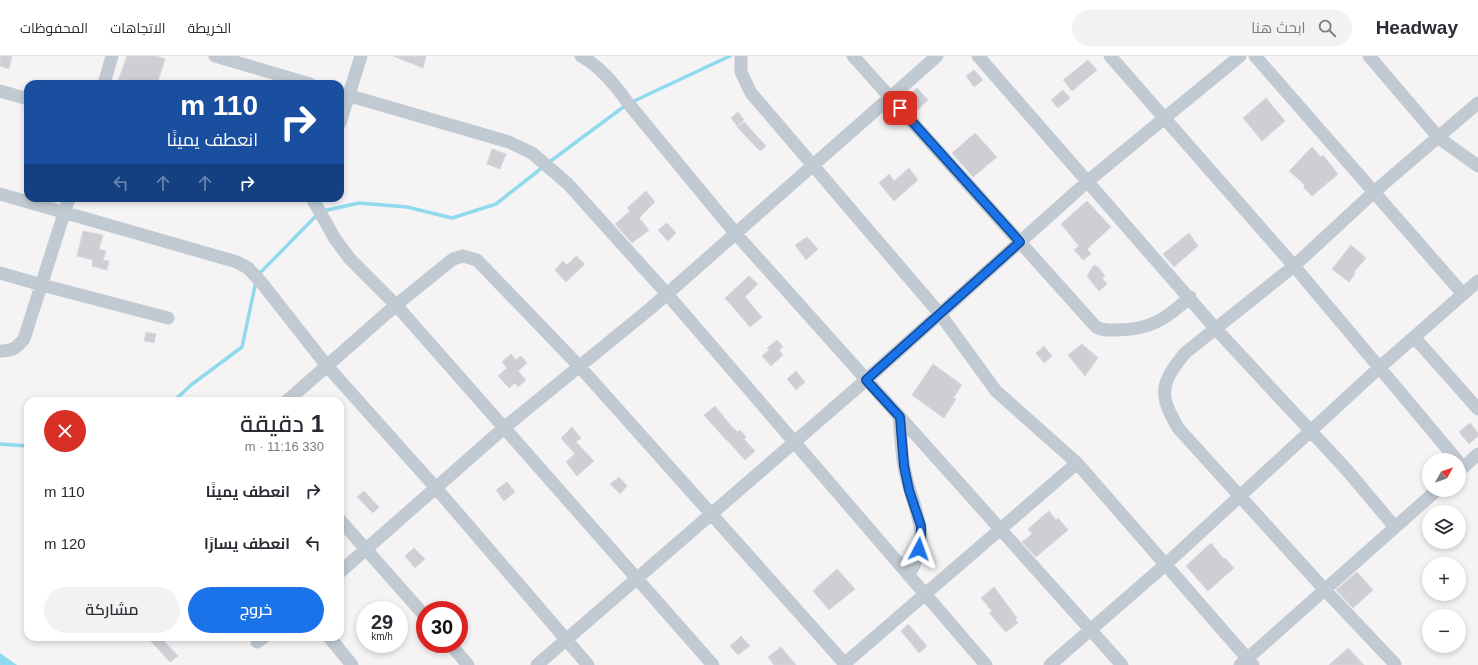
<!DOCTYPE html>
<html lang="ar">
<meta charset="utf-8">
<style>
:root{--surface:#fff;--page:#f2f2f3;--text:#2b2b33;--muted:#7c7c81;--line:#e1e1e2;--accent:#1a73e8}
body{margin:0;font-family:Arial,Cairo,sans-serif;background:var(--page);color:var(--text);direction:rtl;height:100vh;display:flex;flex-direction:column;font-size:15px;white-space:nowrap}
*{box-sizing:border-box;margin:0}
p{font-size:13px;color:var(--muted)}
.icon{flex:none;width:22px;height:22px;fill:none;stroke:currentColor;stroke-width:2;stroke-linecap:round;stroke-linejoin:round}
.map{position:relative;flex:1;overflow:hidden;direction:ltr}
.sheet{position:absolute;left:24px;top:341px;width:320px;height:244px;display:flex;flex-direction:column;background:var(--surface);border-radius:12px;box-shadow:0 2px 6px #0003;direction:rtl}
.sheet>*{flex:none}
.guide{position:absolute;left:24px;top:24px;width:320px;height:122px;border-radius:12px;box-shadow:0 2px 6px #0003;direction:rtl;background:#1a4fa0;color:#fff;overflow:hidden}
.needle{width:26px;rotate:50deg}
.controls{position:absolute;left:1422px;top:397px;display:grid;gap:8px}
.controls a{display:grid;place-items:center;width:44px;height:44px;border-radius:50%;background:var(--surface);box-shadow:0 2px 6px #0003;font-size:20px}
.speed{position:absolute;left:356px;top:545px;display:flex;gap:8px;font-size:20px;font-weight:700;text-align:center}
.speed>*{display:grid;place-content:center;width:52px;height:52px;border-radius:50%;background:var(--surface);box-shadow:0 2px 6px #0003;line-height:1}
.speed small{font-size:10px;font-weight:400}
.speed .limit{border:6px solid #d22;background:#fff;color:#111}
.pin{position:absolute;display:grid;place-items:center;width:34px;height:34px;color:#fff;margin:-17px;border-radius:8px;box-shadow:0 2px 6px #0006}
.me{position:absolute;width:44px;margin:-22px;rotate:4deg;stroke-linejoin:round;filter:drop-shadow(0 0 3px #0008)}
.turn{display:flex;align-items:center;gap:14px;height:84px;padding:0 20px;font-size:18px}
.turn .icon{width:52px;height:52px;stroke-width:2.5}
.turn b{display:block;font-size:28px;line-height:34px}
.lanes{display:flex;align-items:center;height:38px;padding:0 20px;background:#0003;justify-content:center;gap:20px;direction:ltr}
.lanes .off{opacity:.35}
.round{display:grid;place-items:center;flex:none;width:42px;height:42px;border-radius:21px;background:var(--page)}
.overview{display:flex;align-items:center;justify-content:space-between;height:68px;padding:0 20px}
h1{font-size:24px;font-weight:600;line-height:30px}
.primary-button{display:flex;gap:8px;margin-top:auto;padding:8px 20px}
.primary-button a{flex:1;height:46px;border-radius:24px;background:var(--accent);color:#fff;font-size:16px;font-weight:600;line-height:46px;text-align:center}
.primary-button a+a{background:var(--page);color:var(--text)}
ul{padding:0;list-style:none}
li{display:flex;align-items:center;gap:12px;height:52px;padding:0 20px}
li div{flex:1}
li b{display:block;font-size:15px}
li em{font-style:normal}
header{display:flex;align-items:center;gap:24px;box-sizing:border-box;height:56px;padding:0 20px;background:var(--surface);border-bottom:1px solid var(--line)}
header strong{font-size:19px}
nav{display:flex;gap:22px;margin-inline-start:auto;font-size:14px}
.search{width:280px;height:36px;background:var(--page);display:flex;align-items:center;gap:10px;box-sizing:border-box;padding:0 14px;border-radius:22px;color:var(--muted);font-size:15px}
.map>svg:first-child{display:block}
.water{fill:#90daee}
.lines{fill:none;stroke-linecap:round;stroke-linejoin:round}
.stream{stroke:#90daee;stroke-width:3.5}
.building{fill:#cdcfd5;stroke:#d7d9de}
.street{stroke:#c1cad2;stroke-width:13}
.route-casing{stroke:#114b97;stroke-width:10}
.route{stroke:#1a73e8;stroke-width:7}
</style>
<header>
<strong>Headway</strong>
<div class="search"><svg class="icon" aria-label="search" viewBox="0 0 24 24"><circle cx="10" cy="10" r="6"/><path d="M15 15l6 6"/></svg>ابحث هنا</div>
<nav><a>الخريطة</a><a>الاتجاهات</a><a>المحفوظات</a></nav>
</header>
<div class="map">
<svg width="1478" height="609" viewBox="0 0 1478 609">
<rect width="100%" height="100%" fill="#f5f3f3"/>
<path class="water" d="M 0,597 L 17,609 L 0,609 Z"/>
<g class="lines">
<path class="stream" d="M 632,46 L 730,0
M 548,107 L 626,49
M 323,155 L 359,147 L 407,151 L 452,162 L 496,148 L 543,111
M 258,219 L 318,158
M 174,345 L 191,329 L 242,291 L 256,225
M 0,388 L 28,390"/>
</g>
<path class="building" d="M 0,0 L 12,0 L 9,13 L 0,10 Z
M 127,0 L 156,0 L 165,3 L 157,28 L 129,28 L 118,25 Z
M 393,0 L 426,0 L 423,12 Z
M 1088,4 L 1097,14 L 1072,35 L 1063,24 Z
M 974,14 L 983,24 L 974,31 L 966,20 Z
M 917,32 L 928,44 L 917,54 L 906,41 Z
M 1063,34 L 1070,42 L 1058,52 L 1051,44 Z
M 1266,42 L 1285,65 L 1262,85 L 1243,62 Z
M 738,56 L 744,64 L 737,70 L 731,62 Z
M 744,66 L 766,90 L 760,95 L 737,71 Z
M 975,77 L 997,101 L 973,121 L 952,97 Z
M 1312,91 L 1321,101 L 1323,99 L 1338,118 L 1312,140 L 1303,131 L 1305,129 L 1289,115 Z
M 492,93 L 506,98 L 500,113 L 487,108 Z
M 909,112 L 918,124 L 894,145 L 879,127 L 889,118 L 894,125 Z
M 646,135 L 655,146 L 639,162 L 649,174 L 632,187 L 615,168 L 630,155 L 627,152 Z
M 1087,145 L 1111,171 L 1087,193 L 1091,198 L 1083,204 L 1074,194 L 1079,190 L 1061,168 Z
M 667,167 L 676,177 L 668,185 L 658,174 Z
M 83,175 L 103,179 L 99,193 L 106,195 L 103,204 L 109,205 L 107,214 L 92,210 L 93,204 L 77,200 Z
M 1189,177 L 1198,190 L 1174,211 L 1163,198 Z
M 807,181 L 818,193 L 806,204 L 795,189 Z
M 1351,189 L 1366,202 L 1354,216 L 1355,218 L 1349,226 L 1332,213 Z
M 576,200 L 585,208 L 566,226 L 555,214 L 563,205 L 567,209 Z
M 1094,209 L 1098,211 L 1105,220 L 1102,222 L 1107,228 L 1099,235 L 1087,220 Z
M 749,220 L 758,228 L 745,241 L 762,261 L 750,271 L 725,242 Z
M 146,276 L 156,278 L 154,287 L 144,285 Z
M 777,284 L 783,291 L 779,294 L 783,299 L 771,310 L 762,300 L 769,294 L 767,292 Z
M 1082,288 L 1098,302 L 1085,320 L 1068,299 Z
M 1044,290 L 1052,300 L 1044,307 L 1036,297 Z
M 511,298 L 516,304 L 521,300 L 527,307 L 518,315 L 526,324 L 518,331 L 515,327 L 509,332 L 498,320 L 507,312 L 502,306 Z
M 933,308 L 962,329 L 953,342 L 956,343 L 944,362 L 912,339 Z
M 796,315 L 805,326 L 796,334 L 787,323 Z
M 715,350 L 732,371 L 738,376 L 740,374 L 746,381 L 744,383 L 755,395 L 745,404 L 727,384 L 726,384 L 704,359 Z
M 1470,367 L 1478,377 L 1478,380 L 1469,388 L 1459,376 Z
M 572,371 L 581,382 L 576,386 L 594,405 L 577,420 L 566,406 L 575,398 L 561,382 Z
M 619,421 L 627,430 L 620,438 L 610,428 Z
M 507,426 L 515,436 L 504,445 L 496,434 Z
M 364,435 L 379,451 L 373,457 L 357,441 Z
M 1049,455 L 1056,464 L 1058,462 L 1068,474 L 1036,501 L 1022,486 L 1032,478 L 1028,473 Z
M 1211,487 L 1224,503 L 1225,502 L 1234,512 L 1208,535 L 1186,510 Z
M 414,492 L 425,503 L 415,512 L 405,500 Z
M 837,513 L 855,533 L 829,554 L 813,535 Z
M 1357,516 L 1373,534 L 1353,552 L 1336,534 Z
M 994,531 L 1017,562 L 1015,564 L 1018,567 L 1006,576 L 989,557 L 992,555 L 981,542 Z
M 908,568 L 927,590 L 919,597 L 901,575 Z
M 741,580 L 750,590 L 738,599 L 730,590 Z
M 147,581 L 160,581 L 178,600 L 170,606 Z
M 781,591 L 796,609 L 774,609 L 768,601 Z
M 1348,592 L 1364,609 L 1329,609 Z"/>
<g class="lines">
<path class="street" d="M 215,0 L 310,28
M 581,0 C 601,11 615,29 628,47 L 736,178 L 1122,609
M 741,0 L 741,16 L 751,37 L 940,258 L 996,335 L 1077,407 L 1253,609
M 853,0 L 1096,271 C 1103,275 1109,274 1117,274 C 1150,274 1166,263 1190,241
M 978,0 L 1215,272 L 1346,413 L 1394,470
M 1110,0 L 1294,210 L 1457,404
M 1255,0 L 1463,238
M 1369,0 L 1439,82 L 1478,110
M 104,28 L 112,0
M 0,35 L 28,43
M 340,37 L 509,86 L 532,97 L 568,128 L 667,238 L 986,609
M 340,67 L 361,0
M 0,138 L 237,206 L 248,212 L 261,226 L 327,310 L 436,432 L 588,609
M 312,142 L 335,183 L 350,203 L 396,249 L 713,609
M 0,217 L 42,229 L 168,262
M 1414,281 L 1478,353
M 0,295 C 13,295 16,292 24,283 L 69,142
M 287,345 L 396,249 L 453,203 L 463,200 L 477,204 L 580,311 L 846,609
M 899,361 C 901,377 901,394 904,410 C 908,440 930,474 917,503 C 915,509 911,514 908,519
M 1459,415 L 1478,398
M 340,464 L 425,560
M 340,516 L 505,371 L 651,252 L 937,0
M 329,581 L 352,609
M 257,586 L 264,581
M 450,588 L 468,609
M 1395,608 L 1325,534 L 1178,372 C 1174,364 1168,355 1166,346 C 1160,327 1174,311 1185,297 L 1294,210 L 1374,136 L 1478,47
M 537,609 L 866,324 L 1088,125 L 1240,0
M 843,609 L 1077,407
M 1050,609 L 1165,509 L 1380,311 L 1478,225
M 1240,609 L 1437,434"/>
</g>
<g class="lines">
<defs>
<path id="route" d="M 900,52 L 1020,186 L 866,324 L 900,361 L 904,410 L 909,434 L 921,470 L 921,484 L 919,493"/>
</defs>
<use href="#route" class="route-casing"/>
<use href="#route" class="route"/>
</g>
</svg>
<div class="controls">
<a><svg class="needle" viewBox="-14 -14 28 28"><path d="M0-13l5 13h-10z" fill="#e53935"/><path d="M0 13l5-13h-10z" fill="#7c7c81"/></svg></a>
<a><svg class="icon" aria-label="layers" viewBox="0 0 24 24"><path d="M12 4l9 5-9 5-9-5zM3 14l9 5 9-5"/></svg></a>
<a>+</a>
<a>−</a>
</div>
<div class="speed"><div>29<small>km/h</small></div><div class="limit">30</div></div>
<div class="pin" style="left:900px;top:52px;background:#d93025"><svg class="icon" aria-label="arrive" viewBox="0 0 24 24"><path d="M6 21V4h12l-3 4 3 4H6"/></svg></div>
<svg class="me" style="left:919px;top:493px" viewBox="-20 -20 40 40"><path d="M0-17L14 15 0 8-14 15z" fill="#1a73e8" stroke="#fff" stroke-width="4"/></svg>
<div class="guide">
<div class="turn"><svg class="icon" aria-label="right" viewBox="0 0 24 24"><path d="M7 20v-9h11M14 6l5 5-5 5"/></svg><div><b>110 m</b>انعطف يمينًا</div></div>
<div class="lanes"><svg class="icon off" aria-label="left" viewBox="0 0 24 24"><path d="M17 20v-9H6M10 6l-5 5 5 5"/></svg><svg class="icon off" aria-label="ahead" viewBox="0 0 24 24"><path d="M12 20V5M6 11l6-6 6 6"/></svg><svg class="icon off" aria-label="ahead" viewBox="0 0 24 24"><path d="M12 20V5M6 11l6-6 6 6"/></svg><svg class="icon" aria-label="right" viewBox="0 0 24 24"><path d="M7 20v-9h11M14 6l5 5-5 5"/></svg></div>
</div>
<section class="sheet">
<div class="overview"><div><h1>1 دقيقة</h1><p>330 m · 11:16</p></div><a class="round" style="background:#d93025;color:#fff"><svg class="icon" aria-label="close" viewBox="0 0 24 24"><path d="M6 6l12 12M18 6L6 18"/></svg></a></div>
<ul>
<li><svg class="icon" aria-label="right" viewBox="0 0 24 24"><path d="M7 20v-9h11M14 6l5 5-5 5"/></svg><div><b>انعطف يمينًا</b></div><em>110 m</em></li>
<li><svg class="icon" aria-label="left" viewBox="0 0 24 24"><path d="M17 20v-9H6M10 6l-5 5 5 5"/></svg><div><b>انعطف يسارًا</b></div><em>120 m</em></li>
</ul>
<div class="primary-button"><a>خروج</a><a>مشاركة</a></div>
</section>
</div>
